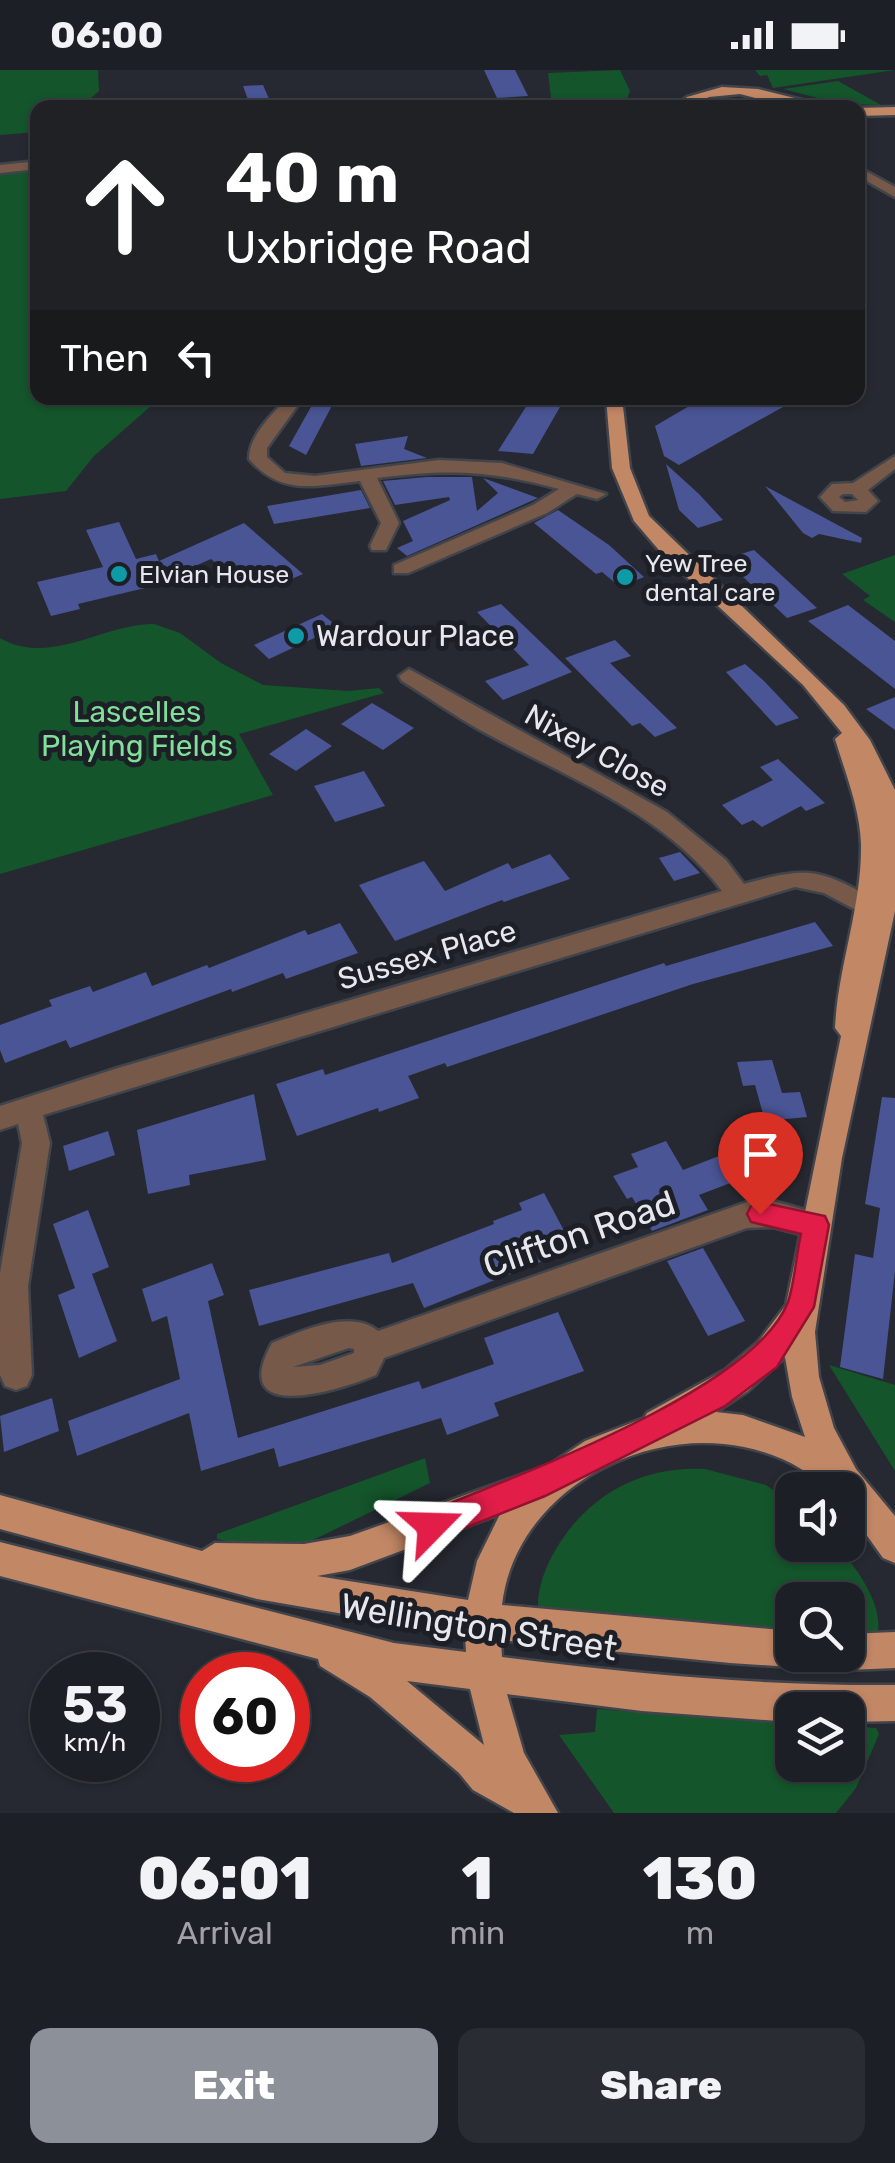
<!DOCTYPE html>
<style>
:root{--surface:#1c1f25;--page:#292c32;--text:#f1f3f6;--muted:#a0a2a7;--line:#3a3d42;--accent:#8c9099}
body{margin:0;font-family:Rubik,sans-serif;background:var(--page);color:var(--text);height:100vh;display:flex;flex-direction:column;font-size:38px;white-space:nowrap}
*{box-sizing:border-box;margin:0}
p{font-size:32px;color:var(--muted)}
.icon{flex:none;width:55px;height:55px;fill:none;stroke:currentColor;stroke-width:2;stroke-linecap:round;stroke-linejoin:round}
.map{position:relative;height:1743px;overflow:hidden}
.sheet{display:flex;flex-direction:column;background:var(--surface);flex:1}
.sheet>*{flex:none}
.top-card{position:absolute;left:30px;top:30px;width:835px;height:305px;border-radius:20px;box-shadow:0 2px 8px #0004,0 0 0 2px var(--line);background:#202124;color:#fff;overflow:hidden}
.controls{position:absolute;left:775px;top:1402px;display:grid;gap:20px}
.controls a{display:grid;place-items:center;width:90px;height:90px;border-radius:20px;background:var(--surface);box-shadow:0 2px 8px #0004,0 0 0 2px var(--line);font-size:50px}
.speed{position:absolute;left:30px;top:1582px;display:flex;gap:20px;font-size:50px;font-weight:700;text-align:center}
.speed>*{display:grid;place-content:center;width:130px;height:130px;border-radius:50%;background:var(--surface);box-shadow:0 2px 8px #0004,0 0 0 2px var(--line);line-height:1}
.speed small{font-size:25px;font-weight:400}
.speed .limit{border:15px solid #d22;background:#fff;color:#111}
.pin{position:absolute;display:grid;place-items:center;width:85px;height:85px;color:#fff;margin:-102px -42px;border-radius:50% 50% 50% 0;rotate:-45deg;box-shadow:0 0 10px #0007}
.pin .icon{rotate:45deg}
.me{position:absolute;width:110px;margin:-55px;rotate:68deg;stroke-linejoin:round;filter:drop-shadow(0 0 8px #0008)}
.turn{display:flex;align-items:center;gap:35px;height:210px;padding:0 30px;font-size:45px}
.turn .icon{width:130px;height:130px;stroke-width:2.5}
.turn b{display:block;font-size:70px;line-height:85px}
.then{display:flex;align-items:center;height:95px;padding:0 30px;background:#0003;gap:20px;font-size:38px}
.eta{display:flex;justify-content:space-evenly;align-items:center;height:170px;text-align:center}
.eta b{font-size:60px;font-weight:800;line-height:70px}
.cta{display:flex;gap:20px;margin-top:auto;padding:20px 30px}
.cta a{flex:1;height:115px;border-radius:20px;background:var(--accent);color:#fff;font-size:40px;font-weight:800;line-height:115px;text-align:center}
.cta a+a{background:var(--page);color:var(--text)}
.status{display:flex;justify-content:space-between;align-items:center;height:70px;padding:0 50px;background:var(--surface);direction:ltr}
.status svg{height:28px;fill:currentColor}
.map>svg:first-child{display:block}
.green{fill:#14552b}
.building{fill:#495594}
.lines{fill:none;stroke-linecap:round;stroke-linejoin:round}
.minor-casing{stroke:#41444b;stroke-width:5}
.major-casing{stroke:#41444b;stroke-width:5}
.minor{fill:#765948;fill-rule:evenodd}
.major{fill:#c28765;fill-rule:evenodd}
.route{fill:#e11d48;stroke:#92132f;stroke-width:2.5}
.culture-dot{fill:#0f9aa8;stroke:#1d1f27;stroke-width:4}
.labels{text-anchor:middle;stroke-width:10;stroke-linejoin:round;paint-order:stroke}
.far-poi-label{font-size:25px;fill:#e6e8ed;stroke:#1d1f27;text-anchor:start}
.poi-label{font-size:30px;fill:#e6e8ed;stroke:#1d1f27;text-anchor:start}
.park-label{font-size:30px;fill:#81df99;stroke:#1d1f27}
.street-label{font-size:30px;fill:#e6e8ed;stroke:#1d1f27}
.near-street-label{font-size:35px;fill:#e6e8ed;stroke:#1d1f27}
</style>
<div class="status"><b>06:00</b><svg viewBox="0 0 49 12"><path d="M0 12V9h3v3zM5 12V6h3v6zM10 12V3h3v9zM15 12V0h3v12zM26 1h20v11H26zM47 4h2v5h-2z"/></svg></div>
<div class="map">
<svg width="895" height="1743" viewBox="0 0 895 1743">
<rect width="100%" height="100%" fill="#262931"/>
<path class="green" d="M 0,0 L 98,0 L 99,21 L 90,29 L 90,37 L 38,38 L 37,62 L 0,65 Z
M 620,0 L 630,21 L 624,37 L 552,37 L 548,3 Z
M 755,0 L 895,0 L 773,18 L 767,5 L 760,6 Z
M 838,11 L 881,35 L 841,34 L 783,19 Z
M 37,101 L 38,328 L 160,328 L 94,386 L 66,421 L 0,429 L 0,105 Z
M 895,485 L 895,552 L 863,530 L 870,526 L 842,504 Z
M 154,554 L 180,563 L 221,593 L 263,615 L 349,621 L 379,618 L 384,623 L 239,664 L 273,725 L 0,804 L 0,568 C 50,597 102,554 154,554 Z
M 829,1295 L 895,1315 L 895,1401 Z
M 425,1388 L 430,1413 L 307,1473 L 260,1478 L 217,1469 L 217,1464 Z
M 705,1399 L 766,1415 L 792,1433 L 792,1475 L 837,1475 C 855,1497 882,1531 878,1561 L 848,1562 L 848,1530 L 792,1530 L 792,1560 L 538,1538 C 537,1521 544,1501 552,1486 C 583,1428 639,1395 705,1399 Z
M 597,1639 L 792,1654 L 792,1695 L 848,1695 L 848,1656 L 876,1658 L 879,1664 L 856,1718 L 836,1743 L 614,1743 L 559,1665 L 595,1662 Z"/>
<path class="building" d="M 484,0 L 515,0 L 528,26 L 497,28 Z
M 263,15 L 273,38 L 251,38 L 243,16 Z
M 316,328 L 336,328 L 306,385 L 289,376 Z
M 703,328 L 799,328 L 679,395 L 664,386 L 655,356 Z
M 529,332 L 560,337 L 533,384 L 498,381 Z
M 408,366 L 404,379 L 427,388 L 361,396 L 355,374 Z
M 666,394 L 699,424 L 723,450 L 698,458 L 679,440 Z
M 426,407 L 472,407 L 477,441 L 498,423 L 483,408 L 538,428 L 407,486 L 397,478 L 413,471 L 403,451 L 450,430 L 449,427 L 395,435 L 383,411 Z
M 765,416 L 862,468 L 861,473 L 819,464 L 812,468 L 803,463 Z
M 361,420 L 370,438 L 274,454 L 267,436 Z
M 558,440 L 609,475 L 644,507 L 620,517 L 602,502 L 596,504 L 534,453 Z
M 119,452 L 136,489 L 156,484 L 159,491 L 244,453 L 303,504 L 275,516 L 257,502 L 237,511 L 211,489 L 168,508 L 170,512 L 78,534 L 80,539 L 51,546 L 37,512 L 103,497 L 86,460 Z
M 754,480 L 817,538 L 787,548 L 724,489 Z
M 501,534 L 523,555 L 572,602 L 503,630 L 485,611 L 529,595 L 477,542 Z
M 848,535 L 895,571 L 895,619 L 808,551 Z
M 322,544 L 338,557 L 269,589 L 254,575 Z
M 615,570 L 631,586 L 610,593 L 677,658 L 655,667 L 640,653 L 632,656 L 565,588 Z
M 745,594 L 765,612 L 799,648 L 776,656 L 726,602 Z
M 895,627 L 895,660 L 866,639 Z
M 372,633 L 414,658 L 383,680 L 341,654 Z
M 306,659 L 332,676 L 296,701 L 269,684 Z
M 778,689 L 825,733 L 806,741 L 801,736 L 762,757 L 753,750 L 742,755 L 722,735 L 773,710 L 760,697 Z
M 364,701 L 385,736 L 335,752 L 314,716 Z
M 680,782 L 700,803 L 674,811 L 659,788 Z
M 550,784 L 570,809 L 504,832 L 502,830 L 395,871 L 359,815 L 424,791 L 445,821 L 508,793 L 512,799 Z
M 815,852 L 833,876 L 693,914 L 447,997 L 445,993 L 408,1006 L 419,1028 L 379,1042 L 378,1038 L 297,1066 L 276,1014 L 323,999 L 325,1005 L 664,893 L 666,896 Z
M 340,853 L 358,883 L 286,909 L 283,903 L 232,922 L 231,919 L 70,978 L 66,970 L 5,993 L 0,980 L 0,955 L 52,936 L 49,930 L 90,916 L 93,922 L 146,902 L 152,916 L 207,895 L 209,898 L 305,860 L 308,865 Z
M 772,990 L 782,1023 L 800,1022 L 807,1047 L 765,1051 L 755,1015 L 743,1016 L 737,992 Z
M 254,1024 L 266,1090 L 189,1105 L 190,1115 L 148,1124 L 137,1060 Z
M 882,1027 L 895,1028 L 895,1201 L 883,1309 L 840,1297 L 855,1184 L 873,1188 L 880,1138 L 865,1134 Z
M 108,1061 L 115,1085 L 69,1101 L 63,1076 Z
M 666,1071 L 683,1100 L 742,1077 L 759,1102 L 699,1125 L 708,1140 L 652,1161 L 632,1127 L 627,1129 L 613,1106 L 638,1097 L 631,1084 Z
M 544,1123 L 569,1170 L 543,1180 L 548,1189 L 424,1238 L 413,1213 L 259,1256 L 249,1220 L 389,1183 L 392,1193 L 494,1154 L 493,1151 L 522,1140 L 519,1133 Z
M 88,1140 L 109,1197 L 92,1204 L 117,1271 L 79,1288 L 58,1225 L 75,1218 L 53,1154 Z
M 703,1178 L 745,1251 L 708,1266 L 667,1191 Z
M 212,1193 L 224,1225 L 208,1231 L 238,1368 L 419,1311 L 422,1319 L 494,1294 L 484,1268 L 558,1242 L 584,1301 L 494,1333 L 499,1346 L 447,1365 L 441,1348 L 279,1397 L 274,1378 L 201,1401 L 189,1343 L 77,1386 L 68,1351 L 180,1309 L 167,1246 L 152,1252 L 142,1219 Z
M 52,1328 L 59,1361 L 4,1382 L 0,1346 Z"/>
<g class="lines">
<defs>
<path id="minor" d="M 38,91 L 38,99 L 0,103 L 0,95 Z
M 858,97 L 895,117 L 895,127 L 858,106 Z
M 287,328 L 303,328 L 267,378 L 267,387 L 285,403 L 315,406 L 439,390 L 502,393 L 606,424 L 597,429 L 577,424 L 547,443 L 408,503 L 394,503 L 394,495 L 533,435 L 559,419 C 489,400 448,399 377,408 L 399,453 L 386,480 L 372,480 L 370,476 L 381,453 L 360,411 C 316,416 281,426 249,389 C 249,365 272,345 287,328 Z
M 895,386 L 895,399 L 868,420 L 878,431 L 866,442 L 833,441 L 820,427 L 832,414 L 853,413 ZM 843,424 L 852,424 L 858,430 L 845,432 L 839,427 Z
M 409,599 L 667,742 L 726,790 L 744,814 C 808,796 820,798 878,832 L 881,838 L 878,844 L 869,847 L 824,823 L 795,817 L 43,1045 L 50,1073 L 28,1216 L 32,1305 L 27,1316 L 16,1320 L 5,1316 L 0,1305 L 0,1203 L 22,1073 L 18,1054 L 0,1060 L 0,1036 L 118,998 L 722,821 C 662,741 565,707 480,660 C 453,645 428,627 402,611 L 399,606 Z
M 773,1131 L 826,1146 L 831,1155 L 826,1164 L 816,1168 L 773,1157 L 747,1158 L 384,1288 L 376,1305 C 341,1320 226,1356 272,1273 C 301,1261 351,1238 378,1261 L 747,1132 ZM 349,1278 L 354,1279 L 354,1283 L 320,1295 L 293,1297 Z"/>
<path id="major" d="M 722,17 L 758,19 L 835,38 L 793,38 L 740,24 L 709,27 L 688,38 L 673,38 L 687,27 Z
M 895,37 L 895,45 L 858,46 L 858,38 Z
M 606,328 L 622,328 L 630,398 L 649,446 L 844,635 L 870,670 L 895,720 L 895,841 L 842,1088 L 815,1262 L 819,1307 L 834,1358 L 856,1399 L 895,1446 L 895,1493 L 883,1488 L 848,1439 L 848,1420 C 825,1420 819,1410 801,1399 C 784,1388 763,1381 744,1377 C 639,1355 515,1424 502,1535 L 792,1561 L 792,1585 L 807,1585 L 805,1592 L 792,1597 L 730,1593 L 501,1570 L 502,1587 C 633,1604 763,1616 895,1615 L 895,1651 L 848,1652 L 848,1640 L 792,1640 L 792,1652 L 642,1641 L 507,1624 L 524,1683 L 558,1743 L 514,1743 L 473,1720 L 459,1703 L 370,1627 L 320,1596 L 318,1589 L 0,1506 L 0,1472 L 394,1573 L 466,1582 L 465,1565 L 257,1529 L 0,1459 L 0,1425 L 202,1481 L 215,1473 L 304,1474 L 350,1466 L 549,1395 L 585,1371 L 644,1348 L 647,1343 L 725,1300 L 758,1272 L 786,1235 L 841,966 L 835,958 C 838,896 862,837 861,774 C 860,739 845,702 835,669 L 842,663 L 803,615 L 664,486 L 634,451 L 612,398 ZM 785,1287 L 792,1327 L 805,1367 L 743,1345 L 716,1342 L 748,1321 ZM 500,1444 L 477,1491 L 468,1530 L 317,1506 L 350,1500 ZM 407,1611 L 470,1619 L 484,1675 Z
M 895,1562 L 895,1598 L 848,1600 L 835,1595 L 831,1585 L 848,1585 L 848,1564 Z"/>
</defs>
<use href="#minor" class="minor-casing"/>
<use href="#major" class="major-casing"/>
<use href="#minor" class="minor"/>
<use href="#major" class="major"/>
</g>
<path class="route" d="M 760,1132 L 825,1146 L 829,1155 L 814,1237 L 777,1297 L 725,1336 L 545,1426 L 432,1471 L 421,1466 L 416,1456 L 421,1445 C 509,1408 754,1321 788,1232 C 795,1211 796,1185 801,1164 L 751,1152 L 747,1144 L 751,1136 Z"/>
<g class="culture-dot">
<circle cx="119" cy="504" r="10"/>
<circle cx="625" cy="507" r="10"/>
<circle cx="296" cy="566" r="10"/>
</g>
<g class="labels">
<g class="far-poi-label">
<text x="645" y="502">Yew Tree<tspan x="645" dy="29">dental care</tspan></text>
<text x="139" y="513">Elvian House</text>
</g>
<g class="poi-label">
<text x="316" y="576">Wardour Place</text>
</g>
<g class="park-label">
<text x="137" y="652">Lascelles<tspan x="137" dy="34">Playing Fields</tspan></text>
</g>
<g class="street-label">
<text transform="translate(597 681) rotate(29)" y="10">Nixey Close</text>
<text transform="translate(427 885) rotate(-16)" y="10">Sussex Place</text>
</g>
<g class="near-street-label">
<text transform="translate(579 1164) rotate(-19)" y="12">Clifton Road</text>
<text transform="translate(479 1557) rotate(9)" y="12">Wellington Street</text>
</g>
</g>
</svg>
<div class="controls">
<a><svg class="icon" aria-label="sound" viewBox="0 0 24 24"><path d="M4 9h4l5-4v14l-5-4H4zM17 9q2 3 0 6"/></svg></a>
<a><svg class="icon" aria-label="search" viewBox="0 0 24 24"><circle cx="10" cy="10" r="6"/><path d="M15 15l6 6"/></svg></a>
<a><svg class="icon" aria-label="layers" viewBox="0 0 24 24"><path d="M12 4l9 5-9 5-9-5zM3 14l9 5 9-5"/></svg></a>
</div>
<div class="speed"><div>53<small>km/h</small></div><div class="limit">60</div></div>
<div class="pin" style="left:760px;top:1144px;background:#d93025"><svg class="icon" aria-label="arrive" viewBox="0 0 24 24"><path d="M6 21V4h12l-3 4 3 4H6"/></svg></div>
<svg class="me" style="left:432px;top:1456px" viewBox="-20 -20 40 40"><path d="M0-17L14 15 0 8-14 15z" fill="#e11d48" stroke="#fff" stroke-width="4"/></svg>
<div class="top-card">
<div class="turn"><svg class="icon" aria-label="ahead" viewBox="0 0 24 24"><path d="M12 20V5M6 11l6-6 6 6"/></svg><div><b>40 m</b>Uxbridge Road</div></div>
<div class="then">Then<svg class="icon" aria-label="left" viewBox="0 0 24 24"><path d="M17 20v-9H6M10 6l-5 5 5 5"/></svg></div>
</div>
</div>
<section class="sheet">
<div class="eta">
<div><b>06:01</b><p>Arrival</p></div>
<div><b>1</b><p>min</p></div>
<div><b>130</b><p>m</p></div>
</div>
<div class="cta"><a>Exit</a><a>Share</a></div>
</section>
